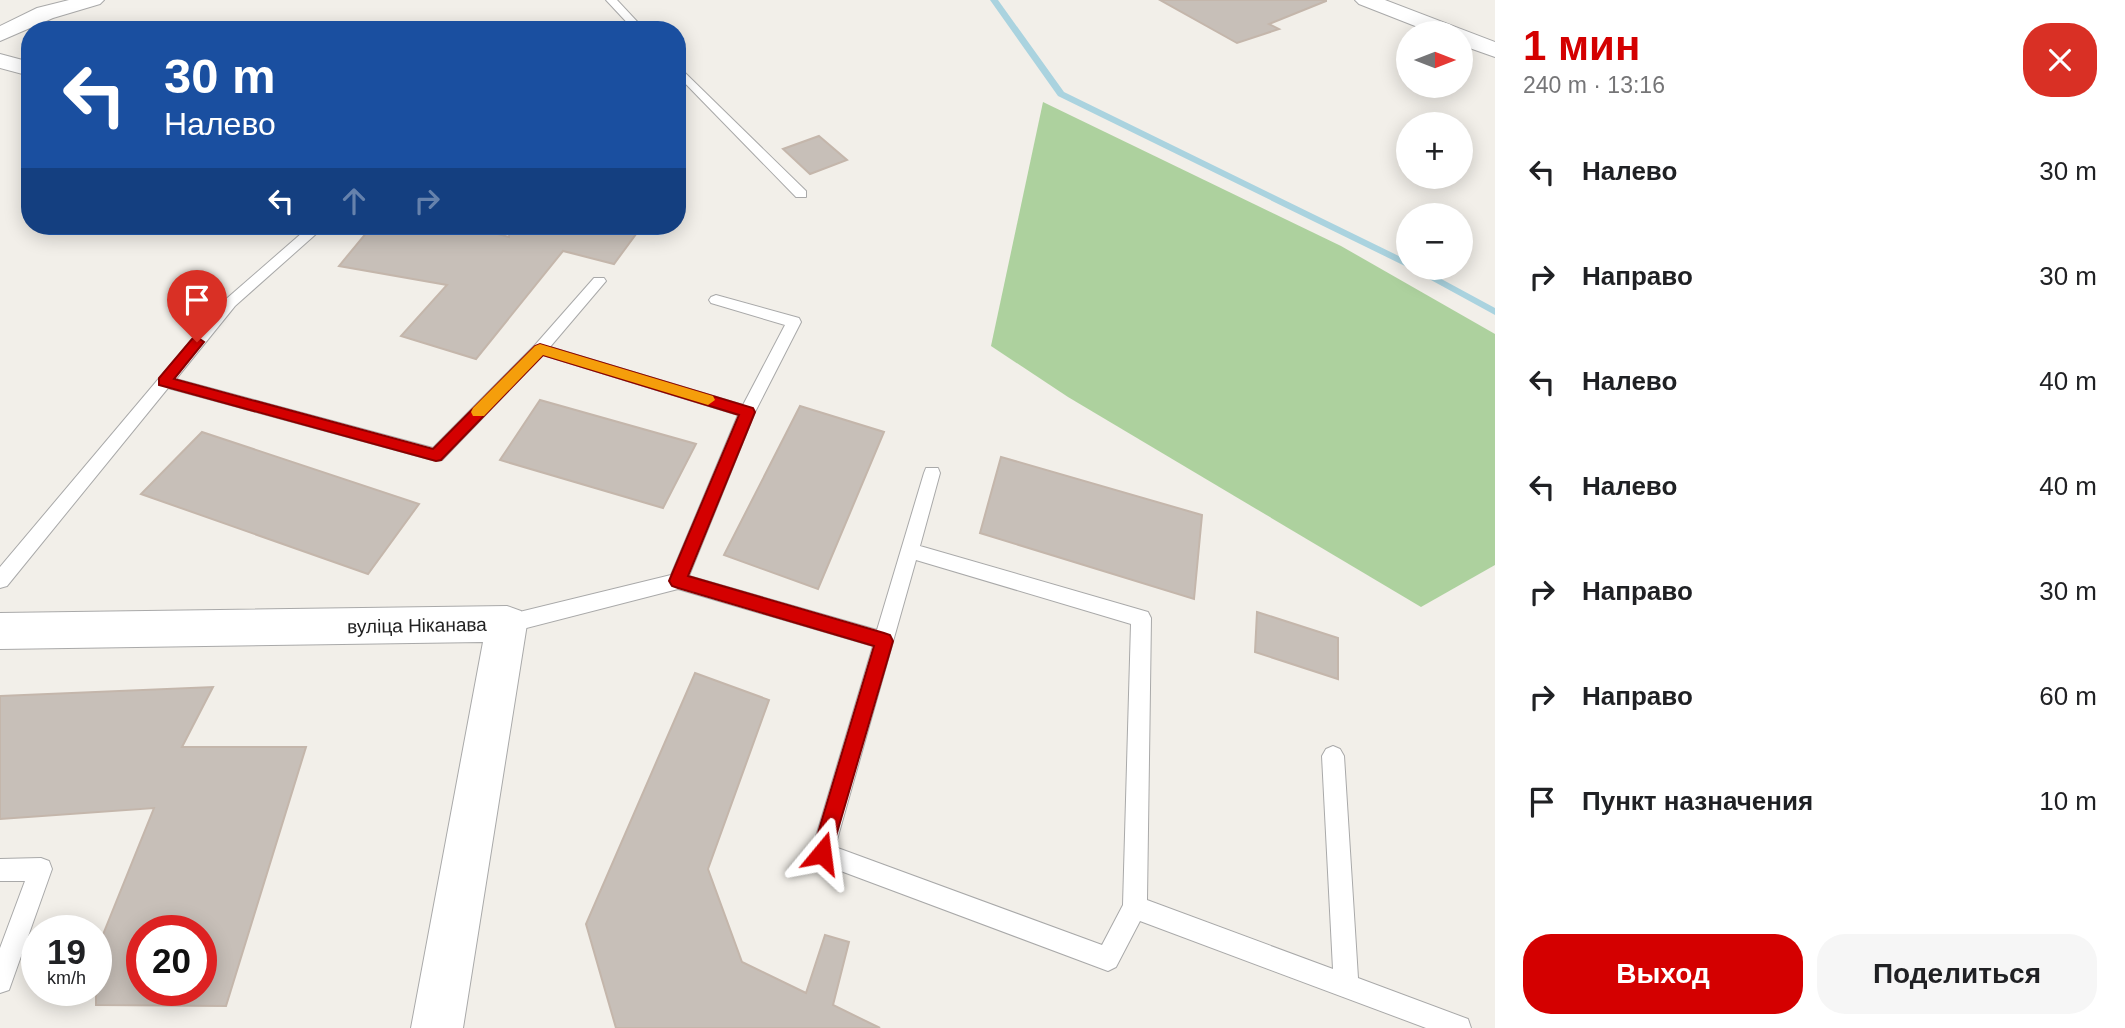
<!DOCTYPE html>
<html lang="ru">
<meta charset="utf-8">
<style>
:root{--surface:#fff;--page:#f6f6f6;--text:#202124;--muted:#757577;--accent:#d40000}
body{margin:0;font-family:Arial,sans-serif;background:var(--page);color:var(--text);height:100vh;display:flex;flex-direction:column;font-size:26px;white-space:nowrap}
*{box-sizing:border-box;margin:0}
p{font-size:23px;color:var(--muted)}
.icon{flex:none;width:38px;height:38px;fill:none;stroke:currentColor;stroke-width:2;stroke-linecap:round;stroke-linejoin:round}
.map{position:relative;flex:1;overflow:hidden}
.panel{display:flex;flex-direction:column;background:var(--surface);width:630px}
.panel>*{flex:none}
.guide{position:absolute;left:21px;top:21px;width:665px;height:214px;border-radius:28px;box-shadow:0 4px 18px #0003;background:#1a4fa0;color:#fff;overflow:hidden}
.needle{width:46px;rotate:90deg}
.fabs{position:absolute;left:1396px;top:21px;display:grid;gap:14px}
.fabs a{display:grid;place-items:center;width:77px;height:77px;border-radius:50%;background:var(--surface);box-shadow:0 4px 18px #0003;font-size:35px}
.speed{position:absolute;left:21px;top:915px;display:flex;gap:14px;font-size:35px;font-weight:700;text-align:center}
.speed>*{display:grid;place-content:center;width:91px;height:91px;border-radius:50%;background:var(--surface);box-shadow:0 4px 18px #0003;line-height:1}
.speed small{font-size:18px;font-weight:400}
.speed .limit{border:10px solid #d22;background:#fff;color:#111}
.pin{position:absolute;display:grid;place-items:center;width:60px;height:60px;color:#fff;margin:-72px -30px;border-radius:50% 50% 50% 0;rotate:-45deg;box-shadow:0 0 7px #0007}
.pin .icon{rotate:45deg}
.me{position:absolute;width:77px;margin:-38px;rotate:16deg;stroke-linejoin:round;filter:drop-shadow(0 0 5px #0008)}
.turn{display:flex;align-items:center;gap:24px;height:147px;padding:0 28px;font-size:32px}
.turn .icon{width:91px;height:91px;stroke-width:2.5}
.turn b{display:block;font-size:49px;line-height:60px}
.lanes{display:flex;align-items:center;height:66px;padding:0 28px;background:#0003;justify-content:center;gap:35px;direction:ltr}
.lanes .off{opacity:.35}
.round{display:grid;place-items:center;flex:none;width:74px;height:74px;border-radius:28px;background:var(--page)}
.summary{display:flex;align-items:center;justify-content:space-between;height:119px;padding:0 28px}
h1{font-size:42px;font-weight:600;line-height:52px;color:var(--accent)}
.cta{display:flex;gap:14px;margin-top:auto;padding:14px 28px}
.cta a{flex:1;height:80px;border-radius:28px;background:var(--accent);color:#fff;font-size:28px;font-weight:600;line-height:80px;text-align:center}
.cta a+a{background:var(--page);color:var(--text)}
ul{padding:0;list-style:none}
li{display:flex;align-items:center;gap:21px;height:105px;padding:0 28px}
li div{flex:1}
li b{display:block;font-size:26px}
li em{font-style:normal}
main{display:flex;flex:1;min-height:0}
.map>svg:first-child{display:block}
.forest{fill:#add19e}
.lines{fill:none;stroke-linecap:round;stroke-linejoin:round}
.stream{fill:#aad3df;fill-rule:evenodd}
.building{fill:#c7bfb8;stroke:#c4b6ab;stroke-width:2;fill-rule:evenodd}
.service-casing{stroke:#a9a9a9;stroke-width:2}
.minor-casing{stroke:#a9a9a9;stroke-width:2}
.service{fill:#fff;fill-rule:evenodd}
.minor{fill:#fff;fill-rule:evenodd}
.route{fill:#d40000;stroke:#8a0000;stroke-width:2}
.slow{fill:#f59e0b}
.labels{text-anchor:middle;stroke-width:7;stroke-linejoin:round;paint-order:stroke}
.street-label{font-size:19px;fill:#222;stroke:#fff}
</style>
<main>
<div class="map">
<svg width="1495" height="1028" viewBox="0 0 1495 1028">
<rect width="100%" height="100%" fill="#f2efe9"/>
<path class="forest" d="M 1043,102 L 1341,246 L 1495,334 L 1495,565 L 1421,607 L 1068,397 L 991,346 Z"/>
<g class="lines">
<path class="stream" d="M 990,0 L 998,0 L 1064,92 L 1409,261 L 1409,268 L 1421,268 L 1495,308 L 1495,315 L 1409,268 L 1058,96 Z"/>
</g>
<path class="building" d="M 1160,0 L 1326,0 L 1326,1 L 1269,24 L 1279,29 L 1237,43 Z
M 819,136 L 847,160 L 810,174 L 783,149 Z
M 372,226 L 467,226 L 509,237 L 510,226 L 642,226 L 614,264 L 563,251 L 476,359 L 401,336 L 447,285 L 339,266 Z
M 540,400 L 696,444 L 663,508 L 500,460 Z
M 800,406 L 884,432 L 818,589 L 724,555 Z
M 202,432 L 419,504 L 368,574 L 141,494 Z
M 1001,457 L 1202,515 L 1194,599 L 980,533 Z
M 1257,612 L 1338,638 L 1338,679 L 1255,652 Z
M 695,673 L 769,700 L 708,869 L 742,962 L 806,993 L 825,935 L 849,942 L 833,1005 L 880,1028 L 616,1028 L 586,924 Z
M 213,687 L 182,747 L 306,747 L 226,1006 L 96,1005 L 96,952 L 154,808 L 0,819 L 0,696 ZM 142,931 L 201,931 L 201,990 L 142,990 Z"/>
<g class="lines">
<defs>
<path id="service" d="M 606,0 L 617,0 L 645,30 L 634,30 Z
M 677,65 L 806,191 L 806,197 L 796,197 L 677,75 Z
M 310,226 L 325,226 L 235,306 L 176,379 L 433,448 L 535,345 L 594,278 L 604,278 L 606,281 L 550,347 L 743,405 L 785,325 L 711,303 L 709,300 L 711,297 L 716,295 L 799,318 L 801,322 L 755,412 L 689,576 L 877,630 L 924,473 L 926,468 L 938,468 L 940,473 L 920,546 L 1148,612 L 1151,618 L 1147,900 L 1333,969 L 1322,756 L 1326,749 L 1333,746 L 1340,749 L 1344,756 L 1358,978 L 1468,1019 L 1471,1028 L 1426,1028 L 1140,921 L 1116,967 L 1108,971 L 814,861 L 811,853 L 873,646 L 678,589 L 507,633 L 500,630 L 497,624 L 500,618 L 507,615 L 671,575 L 738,415 L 543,355 L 442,460 L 436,461 L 168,388 L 7,586 L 0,588 L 0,567 L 225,300 ZM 916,560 L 1131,624 L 1123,905 L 1102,945 L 835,847 Z
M 41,858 L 49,861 L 52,869 L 9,990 L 0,993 L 0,948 L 25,881 L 0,881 L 0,859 Z"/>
<path id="minor" d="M 69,0 L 104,0 L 100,4 L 53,18 L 0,41 L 0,26 L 37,8 Z
M 1355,0 L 1385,0 L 1495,42 L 1495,57 L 1461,45 L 1461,33 L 1433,33 L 1359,4 Z
M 0,54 L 30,62 L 30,76 L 0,68 Z
M 507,606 L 521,611 L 527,624 L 463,1028 L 411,1028 L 483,642 L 0,649 L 0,613 Z"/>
</defs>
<use href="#service" class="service-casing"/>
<use href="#minor" class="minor-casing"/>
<use href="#service" class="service"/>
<use href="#minor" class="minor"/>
</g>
<path class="route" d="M 197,337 L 204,342 L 174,379 L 433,449 L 535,346 L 540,344 L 753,408 L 755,412 L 688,576 L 884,633 L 890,635 L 893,641 L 829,860 L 822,863 L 815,860 L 812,853 L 874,646 L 678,588 L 672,586 L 669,581 L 739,415 L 543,355 L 441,460 L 436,461 L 159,385 L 159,378 L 192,339 Z"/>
<path class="slow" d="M 540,344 L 713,396 L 715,400 L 708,405 L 543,355 L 484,416 L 473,416 L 471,412 L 473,408 L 535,346 Z"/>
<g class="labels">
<g class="street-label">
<text transform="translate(417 625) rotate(-1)" y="7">вуліца Ніканава</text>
</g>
</g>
</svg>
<div class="fabs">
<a><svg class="needle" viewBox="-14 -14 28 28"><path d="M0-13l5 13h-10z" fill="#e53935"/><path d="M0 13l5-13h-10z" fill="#757577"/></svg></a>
<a>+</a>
<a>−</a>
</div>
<div class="speed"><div>19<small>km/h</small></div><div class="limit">20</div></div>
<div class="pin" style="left:197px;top:342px;background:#d93025"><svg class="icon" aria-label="arrive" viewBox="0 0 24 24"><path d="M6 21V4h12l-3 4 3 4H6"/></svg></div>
<svg class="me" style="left:822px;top:853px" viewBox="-20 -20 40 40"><path d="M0-17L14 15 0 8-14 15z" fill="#d40000" stroke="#fff" stroke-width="4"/></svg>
<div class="guide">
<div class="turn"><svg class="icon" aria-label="left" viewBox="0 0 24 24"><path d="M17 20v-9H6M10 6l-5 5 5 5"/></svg><div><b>30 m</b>Налево</div></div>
<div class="lanes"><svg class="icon" aria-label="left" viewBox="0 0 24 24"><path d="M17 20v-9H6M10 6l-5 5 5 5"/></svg><svg class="icon off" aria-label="ahead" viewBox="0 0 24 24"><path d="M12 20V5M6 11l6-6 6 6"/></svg><svg class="icon off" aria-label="right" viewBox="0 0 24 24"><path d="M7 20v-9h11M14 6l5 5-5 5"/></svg></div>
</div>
</div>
<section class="panel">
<div class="summary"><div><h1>1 мин</h1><p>240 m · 13:16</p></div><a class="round" style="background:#d93025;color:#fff"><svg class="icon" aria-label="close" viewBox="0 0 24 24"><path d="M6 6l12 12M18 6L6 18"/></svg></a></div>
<ul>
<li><svg class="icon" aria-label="left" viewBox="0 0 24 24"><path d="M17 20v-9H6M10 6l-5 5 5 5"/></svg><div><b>Налево</b></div><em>30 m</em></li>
<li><svg class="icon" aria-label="right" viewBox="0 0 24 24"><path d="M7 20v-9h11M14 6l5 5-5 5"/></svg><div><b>Направо</b></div><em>30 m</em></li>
<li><svg class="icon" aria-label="left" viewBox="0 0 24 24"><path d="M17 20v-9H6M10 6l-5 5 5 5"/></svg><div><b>Налево</b></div><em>40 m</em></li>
<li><svg class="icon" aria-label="left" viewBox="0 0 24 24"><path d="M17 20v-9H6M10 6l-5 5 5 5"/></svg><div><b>Налево</b></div><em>40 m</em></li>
<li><svg class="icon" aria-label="right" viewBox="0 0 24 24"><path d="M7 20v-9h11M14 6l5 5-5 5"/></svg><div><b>Направо</b></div><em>30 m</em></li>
<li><svg class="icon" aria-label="right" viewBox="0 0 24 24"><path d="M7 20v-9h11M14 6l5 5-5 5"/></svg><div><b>Направо</b></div><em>60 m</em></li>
<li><svg class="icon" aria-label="arrive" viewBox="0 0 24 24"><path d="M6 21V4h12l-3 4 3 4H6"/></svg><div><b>Пункт назначения</b></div><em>10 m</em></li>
</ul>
<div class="cta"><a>Выход</a><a>Поделиться</a></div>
</section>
</main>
